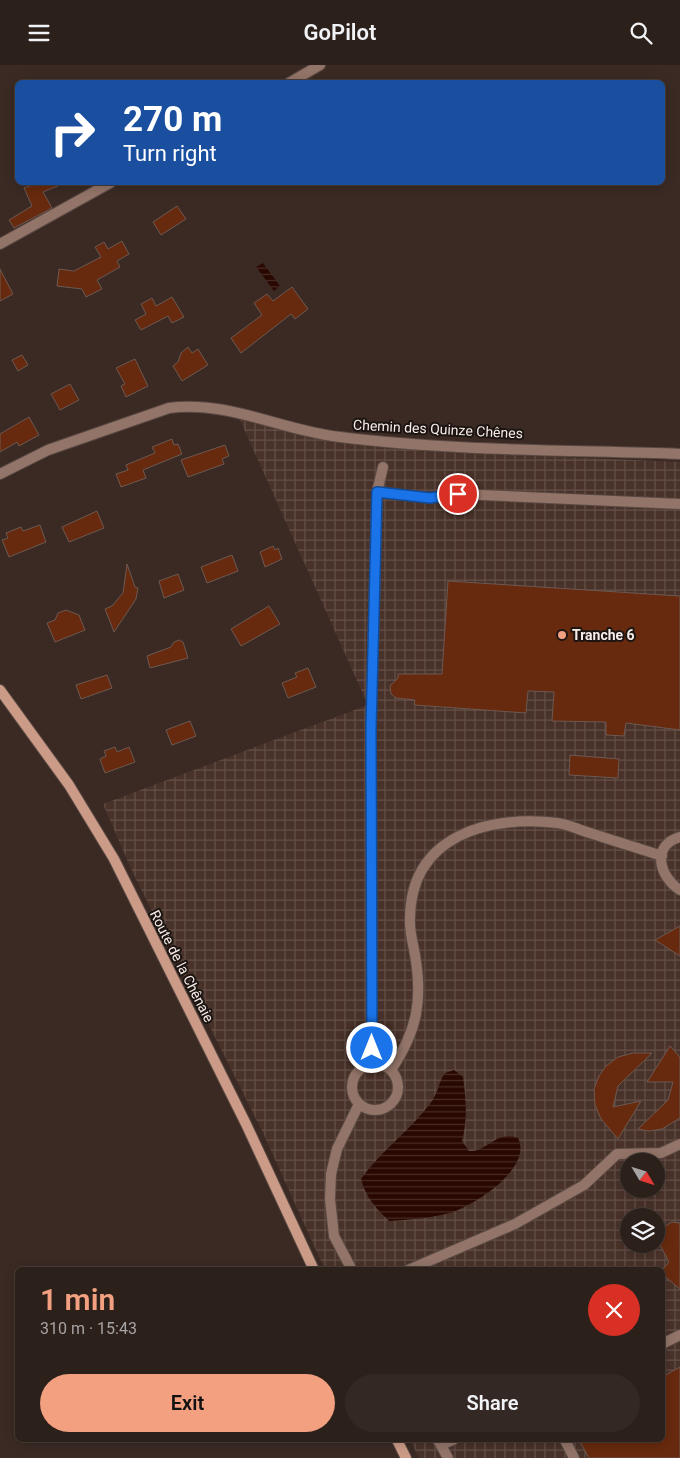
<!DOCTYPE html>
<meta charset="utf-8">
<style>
:root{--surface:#2c201b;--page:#342824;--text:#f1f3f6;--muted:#a6a3a3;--line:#483e3a;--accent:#f2a080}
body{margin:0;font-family:Roboto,sans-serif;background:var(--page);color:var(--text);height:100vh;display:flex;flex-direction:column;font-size:19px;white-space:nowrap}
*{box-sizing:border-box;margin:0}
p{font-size:16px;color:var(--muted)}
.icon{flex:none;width:28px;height:28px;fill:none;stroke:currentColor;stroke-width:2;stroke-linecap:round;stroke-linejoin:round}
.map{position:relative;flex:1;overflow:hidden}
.details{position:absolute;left:15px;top:1202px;width:650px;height:175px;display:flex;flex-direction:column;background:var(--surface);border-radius:8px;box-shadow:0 2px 12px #0003,0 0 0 1px var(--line)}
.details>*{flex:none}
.top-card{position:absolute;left:15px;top:15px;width:650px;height:105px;border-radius:8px;box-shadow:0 2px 12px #0003,0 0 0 1px var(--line);background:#1a4fa0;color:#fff;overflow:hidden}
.needle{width:32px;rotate:128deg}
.controls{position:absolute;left:620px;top:1088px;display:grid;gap:10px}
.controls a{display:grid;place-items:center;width:45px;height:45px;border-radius:50%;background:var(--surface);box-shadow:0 2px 12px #0003,0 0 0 1px var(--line);font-size:25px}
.pin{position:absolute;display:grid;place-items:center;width:42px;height:42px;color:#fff;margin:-21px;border:2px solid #fff;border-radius:50%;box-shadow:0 1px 5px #0007}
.me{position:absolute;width:55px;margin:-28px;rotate:0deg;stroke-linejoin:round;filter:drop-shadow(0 0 4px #0008)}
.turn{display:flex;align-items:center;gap:18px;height:105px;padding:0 25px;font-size:22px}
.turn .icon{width:65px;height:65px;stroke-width:2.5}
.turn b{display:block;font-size:35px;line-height:42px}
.round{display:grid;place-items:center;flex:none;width:52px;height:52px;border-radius:26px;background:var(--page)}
.overview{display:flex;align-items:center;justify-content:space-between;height:85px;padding:0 25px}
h1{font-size:30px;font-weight:600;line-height:38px;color:var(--accent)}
.button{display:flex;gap:10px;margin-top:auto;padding:10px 25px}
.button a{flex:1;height:58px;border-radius:30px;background:var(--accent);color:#111;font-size:20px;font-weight:600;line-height:58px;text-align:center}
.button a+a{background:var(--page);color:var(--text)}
header{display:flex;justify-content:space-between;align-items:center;height:65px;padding:0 25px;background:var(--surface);font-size:22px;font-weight:600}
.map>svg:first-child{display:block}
.industrial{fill:url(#industrial-grid);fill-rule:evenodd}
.water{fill:url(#water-rules)}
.building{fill:#672a0e;stroke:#6c5952}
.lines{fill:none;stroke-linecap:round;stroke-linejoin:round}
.street-casing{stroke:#594943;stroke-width:12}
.secondary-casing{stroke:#594943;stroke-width:12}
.street{stroke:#937468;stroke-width:10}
.secondary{stroke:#cc9b87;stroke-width:10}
.route-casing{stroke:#114b97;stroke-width:12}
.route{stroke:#1a73e8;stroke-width:9}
.poi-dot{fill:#f2a080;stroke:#1c1512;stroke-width:2}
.labels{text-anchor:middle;stroke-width:4;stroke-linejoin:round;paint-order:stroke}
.street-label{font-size:14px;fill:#f7ece8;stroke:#1c1512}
.poi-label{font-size:14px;font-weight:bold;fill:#f7ece8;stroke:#1c1512;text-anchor:start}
</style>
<header><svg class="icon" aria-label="menu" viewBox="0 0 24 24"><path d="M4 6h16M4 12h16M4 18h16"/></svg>GoPilot<svg class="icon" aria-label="search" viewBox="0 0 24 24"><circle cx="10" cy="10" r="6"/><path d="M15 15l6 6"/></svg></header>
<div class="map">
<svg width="680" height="1393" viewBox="0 0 680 1393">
<defs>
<pattern id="industrial-grid" width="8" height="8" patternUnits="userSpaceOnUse" patternTransform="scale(1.25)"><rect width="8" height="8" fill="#493229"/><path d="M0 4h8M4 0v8" fill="none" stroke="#645048"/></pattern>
<pattern id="water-rules" width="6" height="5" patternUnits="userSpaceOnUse" patternTransform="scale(1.25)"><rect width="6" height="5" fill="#280800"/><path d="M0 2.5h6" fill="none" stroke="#482c25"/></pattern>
</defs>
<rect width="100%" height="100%" fill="#3b2a24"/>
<path class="industrial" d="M 240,355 L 441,387 L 680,397 L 680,1393 L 419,1393 L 410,1375 L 662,1375 L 662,1205 L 325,1205 L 263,1068 L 131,804 L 103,739 L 368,640 ZM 629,1096 L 656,1096 L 656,1124 L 629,1124 ZM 629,1151 L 656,1151 L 656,1179 L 629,1179 Z"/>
<path class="water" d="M 263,198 L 280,221 L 274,226 L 256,202 Z
M 454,1005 L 463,1012 C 466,1035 468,1053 462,1076 L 469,1086 C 488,1087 497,1064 518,1073 C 533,1103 475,1140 450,1148 C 430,1153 410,1155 389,1156 C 376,1143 366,1133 361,1114 C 381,1086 409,1066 430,1039 C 438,1029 438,1018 445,1008 Z"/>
<path class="building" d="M 38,118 L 65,118 L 43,127 L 52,143 L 14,163 L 9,155 L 32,141 L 24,123 Z
M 177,141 L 186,154 L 161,170 L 153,157 Z
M 122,176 L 129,189 L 117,196 L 120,202 L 97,215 L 102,224 L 86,232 L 82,224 L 57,221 L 59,204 L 74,206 L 101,192 L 95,182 L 104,177 L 108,184 Z
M 0,204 L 13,229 L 0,236 Z
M 292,222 L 308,244 L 295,254 L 291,249 L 241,288 L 231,273 L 262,250 L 254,238 L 267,229 L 273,236 Z
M 172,232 L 184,252 L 172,258 L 168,251 L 141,265 L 135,255 L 146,249 L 141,239 L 152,233 L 156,241 Z
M 188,282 L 192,288 L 198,284 L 208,300 L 182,316 L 173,301 L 178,297 L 181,288 Z
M 22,290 L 28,300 L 18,306 L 12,295 Z
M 135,294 L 148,321 L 126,332 L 121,321 L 125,319 L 116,303 Z
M 70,319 L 79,335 L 60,345 L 51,329 Z
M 29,352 L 39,370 L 19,381 L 17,377 L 0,387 L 0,369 Z
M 172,374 L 174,380 L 178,379 L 182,389 L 143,405 L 146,413 L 121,422 L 116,409 L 128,405 L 126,400 L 155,388 L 152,382 Z
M 225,380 L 229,391 L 222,394 L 224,399 L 188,412 L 181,395 Z
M 97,446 L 104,463 L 69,477 L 62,462 Z
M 40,460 L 46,477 L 9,492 L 2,475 L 8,473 L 6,468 L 21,462 L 23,466 Z
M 273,481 L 275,485 L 278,483 L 282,494 L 265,502 L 260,487 Z
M 232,490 L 238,506 L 207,518 L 201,502 Z
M 127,499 L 135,522 L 138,523 L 136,534 L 114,567 L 105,544 L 112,541 L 123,528 Z
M 178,509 L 184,525 L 164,533 L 159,516 Z
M 448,516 L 680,531 L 680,665 L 626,658 L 624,671 L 606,670 L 606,657 L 552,656 L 554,627 L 528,626 L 526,648 L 414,640 L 415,635 L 396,633 L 391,629 L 390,621 L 398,613 L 398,609 L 442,609 Z
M 269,541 L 280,559 L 241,581 L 231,564 Z
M 66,545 L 79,550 L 85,565 L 55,577 L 47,558 L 55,555 L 58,548 Z
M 179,575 L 183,577 L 188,593 L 150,603 L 147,591 L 171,582 L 174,577 Z
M 308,603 L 316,622 L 288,633 L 282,618 L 297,612 L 295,608 Z
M 107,610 L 112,623 L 81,634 L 76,620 Z
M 190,656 L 196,671 L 172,680 L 166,665 Z
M 115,682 L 117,687 L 129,682 L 135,697 L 105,708 L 100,694 L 106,691 L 104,686 Z
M 570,690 L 619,694 L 618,713 L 569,710 Z
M 680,861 L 680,891 L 655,875 Z
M 670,981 L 680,992 L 680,1053 L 662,1064 L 649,1066 L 638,1064 L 668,1035 L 673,1017 L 647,1017 Z
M 633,988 L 652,988 L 618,1021 L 613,1042 L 641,1036 L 618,1074 L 601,1054 L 595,1040 L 594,1024 L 599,1011 L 606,1001 L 618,992 Z
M 672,1157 L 680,1158 L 680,1224 L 662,1209 L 662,1205 L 669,1197 L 659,1178 L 659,1168 L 664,1162 Z
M 680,1302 L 680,1393 L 589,1393 L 579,1375 L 662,1375 L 662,1312 Z"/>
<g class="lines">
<defs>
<path id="street" d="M 289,18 L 320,0
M 0,179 L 110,118
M 0,409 L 48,385 L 169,343 C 228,335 283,366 340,372 C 452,386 567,385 680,389
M 377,427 L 430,433 L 458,429 L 680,439
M 680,772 C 651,780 659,812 680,825
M352 1022a23 23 0 1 1 46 0a23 23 0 1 1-46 0Z
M 370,999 L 372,983 L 371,664 L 377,427 L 383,402
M 391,1005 C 417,966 423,936 415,890 C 413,878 409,865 410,853 C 411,770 489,750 557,758 C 568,759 579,765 590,768 C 614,776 638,783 662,791
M 352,1205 L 334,1171 L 330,1134 L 331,1109 L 337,1084 L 359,1039
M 408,1205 L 515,1159 L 584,1120 L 617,1089 L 661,1088 L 680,1079
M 662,1279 L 680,1270
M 438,1375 L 448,1393
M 565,1375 L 574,1393
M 441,1380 L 453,1375"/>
<path id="secondary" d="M 0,625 L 69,720 L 114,794 L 246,1059 L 314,1205
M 397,1375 L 406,1393"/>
</defs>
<use href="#street" class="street-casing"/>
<use href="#secondary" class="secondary-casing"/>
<use href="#street" class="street"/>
<use href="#secondary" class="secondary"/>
</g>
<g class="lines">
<defs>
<path id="route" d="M 372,983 L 371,664 L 377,427 L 430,433 L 458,429"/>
</defs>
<use href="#route" class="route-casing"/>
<use href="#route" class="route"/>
</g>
<circle class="poi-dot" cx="562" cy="570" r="5"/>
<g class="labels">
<g class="street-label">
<text transform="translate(438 364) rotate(3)" y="5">Chemin des Quinze Chênes</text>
<text transform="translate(182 901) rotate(63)" y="5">Route de la Chênaie</text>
</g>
<g class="poi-label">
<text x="572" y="575">Tranche 6</text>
</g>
</g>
</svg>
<div class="controls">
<a><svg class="needle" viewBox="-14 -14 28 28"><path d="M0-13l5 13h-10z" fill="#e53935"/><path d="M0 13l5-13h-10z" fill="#a6a3a3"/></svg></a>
<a><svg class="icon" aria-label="layers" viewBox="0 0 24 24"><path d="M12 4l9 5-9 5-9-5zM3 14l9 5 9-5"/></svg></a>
</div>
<div class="pin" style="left:458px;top:429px;background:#d93025"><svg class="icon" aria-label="arrive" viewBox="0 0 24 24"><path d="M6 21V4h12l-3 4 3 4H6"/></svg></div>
<svg class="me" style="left:372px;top:983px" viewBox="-20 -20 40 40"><circle r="17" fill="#1a73e8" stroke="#fff" stroke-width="3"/><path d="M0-11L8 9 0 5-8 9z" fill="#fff"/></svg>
<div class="top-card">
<div class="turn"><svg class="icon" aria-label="right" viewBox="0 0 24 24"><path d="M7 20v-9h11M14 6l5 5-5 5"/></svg><div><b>270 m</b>Turn right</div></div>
</div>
<section class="details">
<div class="overview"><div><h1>1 min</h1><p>310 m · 15:43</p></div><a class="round" style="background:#d93025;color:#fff"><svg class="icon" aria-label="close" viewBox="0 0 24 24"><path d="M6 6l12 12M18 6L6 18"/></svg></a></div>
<div class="button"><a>Exit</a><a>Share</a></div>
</section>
</div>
